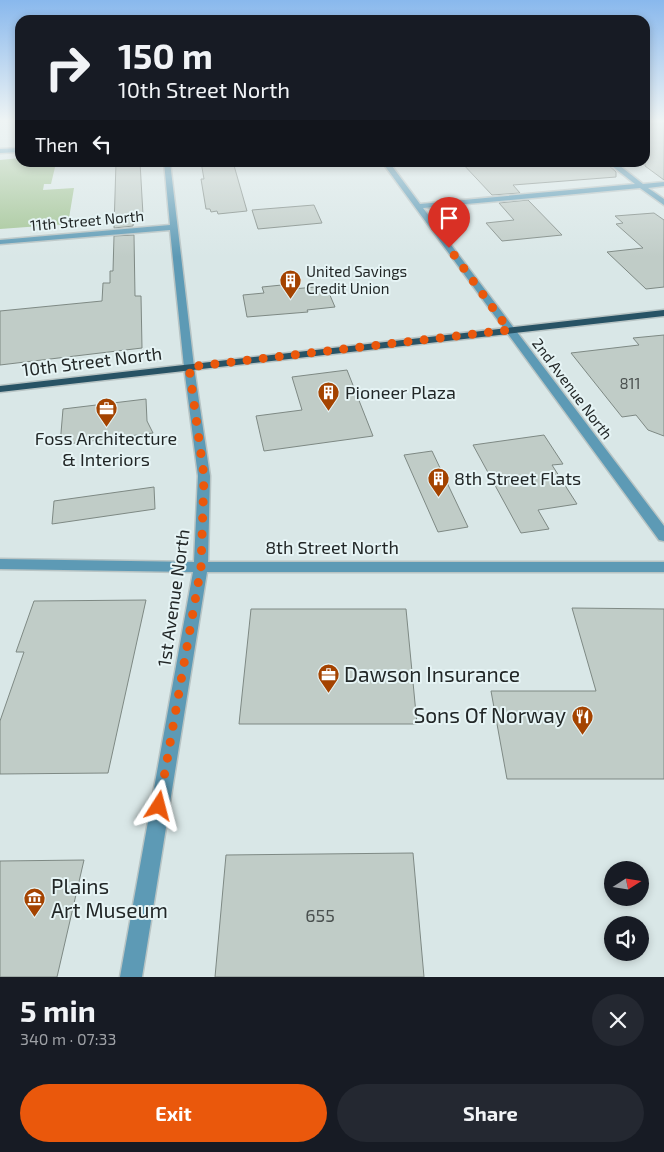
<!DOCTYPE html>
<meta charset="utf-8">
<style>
:root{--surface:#171b24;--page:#242831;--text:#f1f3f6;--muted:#9ea1a6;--accent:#ea580c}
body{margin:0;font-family:"Exo 2",sans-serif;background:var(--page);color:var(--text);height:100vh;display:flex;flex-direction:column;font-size:19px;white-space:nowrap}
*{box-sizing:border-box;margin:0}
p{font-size:16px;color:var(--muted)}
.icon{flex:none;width:28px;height:28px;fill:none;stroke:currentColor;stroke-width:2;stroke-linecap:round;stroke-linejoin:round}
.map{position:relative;height:977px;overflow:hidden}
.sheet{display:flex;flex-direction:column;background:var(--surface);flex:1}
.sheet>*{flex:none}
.banner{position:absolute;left:15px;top:15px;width:635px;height:152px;border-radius:15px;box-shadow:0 2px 8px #0003;background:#171b24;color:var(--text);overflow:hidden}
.needle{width:32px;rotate:78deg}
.tools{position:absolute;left:604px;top:861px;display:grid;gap:10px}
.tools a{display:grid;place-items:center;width:45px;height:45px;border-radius:50%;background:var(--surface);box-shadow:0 2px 8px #0003;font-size:25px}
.pin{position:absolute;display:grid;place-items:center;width:42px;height:42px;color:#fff;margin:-51px -21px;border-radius:50% 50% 50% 0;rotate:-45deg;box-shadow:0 0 5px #0007}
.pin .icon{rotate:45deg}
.me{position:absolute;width:55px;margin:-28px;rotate:9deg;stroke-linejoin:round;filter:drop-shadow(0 0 4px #0008)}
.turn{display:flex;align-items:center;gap:18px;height:105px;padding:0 20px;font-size:22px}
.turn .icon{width:65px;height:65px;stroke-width:2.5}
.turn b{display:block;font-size:35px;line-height:42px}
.then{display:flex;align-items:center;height:48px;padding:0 20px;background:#0003;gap:10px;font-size:19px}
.round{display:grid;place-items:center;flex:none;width:52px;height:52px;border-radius:26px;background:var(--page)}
.summary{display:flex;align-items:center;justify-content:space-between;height:85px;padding:0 20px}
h1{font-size:30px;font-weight:700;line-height:38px}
.cta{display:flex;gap:10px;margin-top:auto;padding:10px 20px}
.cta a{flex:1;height:58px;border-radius:30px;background:var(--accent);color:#fff;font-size:20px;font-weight:700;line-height:58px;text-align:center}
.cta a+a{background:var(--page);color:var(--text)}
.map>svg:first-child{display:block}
.green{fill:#a2c494}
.building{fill:#c0ccc7;stroke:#7e8984}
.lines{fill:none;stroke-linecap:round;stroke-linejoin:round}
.minor-casing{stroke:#b8c4c4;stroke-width:3}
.major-casing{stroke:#b8c4c4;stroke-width:3}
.minor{fill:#5d9ab5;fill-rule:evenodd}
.major{fill:#285365;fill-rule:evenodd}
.route{stroke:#ea580c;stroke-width:9;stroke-dasharray:0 16.2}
.labels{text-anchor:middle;stroke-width:4;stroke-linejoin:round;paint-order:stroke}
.far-street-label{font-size:15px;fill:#222727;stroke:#e6f4f5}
.far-poi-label{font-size:15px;fill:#222727;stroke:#e6f4f5;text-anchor:start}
.number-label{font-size:15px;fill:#4a504f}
.street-label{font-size:18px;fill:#222727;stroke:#e6f4f5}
.poi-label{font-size:18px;fill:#222727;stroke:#e6f4f5;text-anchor:start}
.near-number-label{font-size:18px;fill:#4a504f}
.near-poi-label{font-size:21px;fill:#222727;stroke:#e6f4f5;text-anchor:start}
</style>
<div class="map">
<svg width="664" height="977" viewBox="0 0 664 977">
<rect width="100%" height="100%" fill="#d9e7e7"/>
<path class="green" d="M 20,158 L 20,162 L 56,163 L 51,184 L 44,184 L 43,190 L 74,188 L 68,224 L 0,229 L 0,160 Z"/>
<path class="building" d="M 645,120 L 664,120 L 664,180 L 645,166 Z
M 116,162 L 140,162 L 143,215 L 134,216 L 133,226 L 114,228 Z
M 201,162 L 233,162 L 247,211 L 218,214 L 217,211 L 211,212 L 210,209 L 206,209 L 201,179 L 204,179 Z
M 461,162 L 605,162 L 616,172 L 616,177 L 513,185 L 520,193 L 492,195 Z
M 528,200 L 562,235 L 502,241 L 486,223 L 514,220 L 499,203 Z
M 314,205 L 322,223 L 258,229 L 252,210 Z
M 654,213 L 664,220 L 664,287 L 646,289 L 607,252 L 643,248 L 616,224 L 623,223 L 615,216 Z
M 134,235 L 135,296 L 141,296 L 142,348 L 0,365 L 0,311 L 102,301 L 103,283 L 110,283 L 110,271 L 113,271 L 114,236 Z
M 292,284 L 293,289 L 326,286 L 335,307 L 307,310 L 308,312 L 247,317 L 243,295 L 264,293 L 262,287 Z
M 664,335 L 664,436 L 648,430 L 636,415 L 622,417 L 571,353 L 639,345 L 633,338 Z
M 347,370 L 373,436 L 264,451 L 256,416 L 302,410 L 292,377 Z
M 146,399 L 147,421 L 153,433 L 60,445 L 63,409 Z
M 544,435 L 563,464 L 552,465 L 577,504 L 538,510 L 549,529 L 521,533 L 473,445 Z
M 432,451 L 468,527 L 438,532 L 404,455 Z
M 154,487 L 155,509 L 52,524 L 54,501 Z
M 146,600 L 108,773 L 0,774 L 0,721 L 24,652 L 16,652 L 34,601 Z
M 572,608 L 664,609 L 664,779 L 507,779 L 491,691 L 596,691 Z
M 251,609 L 406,609 L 417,724 L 239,724 Z
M 413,853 L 424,977 L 215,977 L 226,855 Z
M 84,860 L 57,977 L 0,977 L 0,861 Z"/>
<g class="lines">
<defs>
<path id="minor" d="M 20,148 L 20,152 L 0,153 L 0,149 Z
M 164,162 L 170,162 L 194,367 L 210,476 L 208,562 L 664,562 L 664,572 L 207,572 L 142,977 L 120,977 L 193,572 L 0,569 L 0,559 L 194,562 L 198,476 L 184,367 L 170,230 L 0,244 L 0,240 L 170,225 Z
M 382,162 L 389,162 L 420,204 L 635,184 L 607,162 L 615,162 L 643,184 L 664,182 L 664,186 L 648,188 L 664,199 L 664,205 L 640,188 L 423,208 L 664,526 L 664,541 L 659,540 Z"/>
<path id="major" d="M 664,310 L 664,316 L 0,392 L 0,386 Z"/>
</defs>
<use href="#minor" class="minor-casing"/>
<use href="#major" class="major-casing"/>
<use href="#minor" class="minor"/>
<use href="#major" class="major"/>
</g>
<linearGradient id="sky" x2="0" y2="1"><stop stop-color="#89b8ed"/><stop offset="0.47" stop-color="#eef4f4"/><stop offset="1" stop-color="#eef4f4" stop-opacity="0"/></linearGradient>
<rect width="664" height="257" fill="url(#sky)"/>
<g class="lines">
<path class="route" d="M 159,806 L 201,567 L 204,476 L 189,367 L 509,330 L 449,248"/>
</g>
<defs>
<symbol id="building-pin" viewBox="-11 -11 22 30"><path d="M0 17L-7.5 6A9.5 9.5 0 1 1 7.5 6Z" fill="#a44300" stroke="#e6f4f5"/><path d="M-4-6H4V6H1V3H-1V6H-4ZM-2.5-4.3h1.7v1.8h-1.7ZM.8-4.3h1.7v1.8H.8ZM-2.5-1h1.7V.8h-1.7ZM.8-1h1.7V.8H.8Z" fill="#fff"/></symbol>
<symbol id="office-pin" viewBox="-11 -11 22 30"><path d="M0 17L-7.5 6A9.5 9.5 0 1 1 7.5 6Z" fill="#a44300" stroke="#e6f4f5"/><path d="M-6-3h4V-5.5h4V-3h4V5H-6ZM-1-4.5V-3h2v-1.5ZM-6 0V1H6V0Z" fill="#fff"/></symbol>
<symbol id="restaurant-pin" viewBox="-11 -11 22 30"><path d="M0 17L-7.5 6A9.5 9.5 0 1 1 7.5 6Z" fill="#a44300" stroke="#e6f4f5"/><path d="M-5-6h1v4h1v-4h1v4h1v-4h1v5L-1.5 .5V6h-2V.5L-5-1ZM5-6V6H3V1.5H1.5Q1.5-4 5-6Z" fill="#fff"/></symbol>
<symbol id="museum-pin" viewBox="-11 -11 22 30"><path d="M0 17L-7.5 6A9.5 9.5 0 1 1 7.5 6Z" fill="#a44300" stroke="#e6f4f5"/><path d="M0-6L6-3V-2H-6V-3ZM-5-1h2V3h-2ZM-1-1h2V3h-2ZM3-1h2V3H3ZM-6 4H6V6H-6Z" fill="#fff"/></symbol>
</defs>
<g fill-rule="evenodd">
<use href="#building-pin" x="278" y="268" width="25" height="34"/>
<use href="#building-pin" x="316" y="380" width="25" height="34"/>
<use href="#office-pin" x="94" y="396" width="25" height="34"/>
<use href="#building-pin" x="426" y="466" width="25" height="34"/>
<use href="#office-pin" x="316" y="662" width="25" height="34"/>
<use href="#restaurant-pin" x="570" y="704" width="25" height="34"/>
<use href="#museum-pin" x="22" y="886" width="25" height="34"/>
</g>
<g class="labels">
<g class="far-street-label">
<text transform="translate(87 221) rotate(-5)" y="5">11th Street North</text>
<text transform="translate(572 389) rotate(53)" y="5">2nd Avenue North</text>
</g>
<g class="far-poi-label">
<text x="306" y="277">United Savings<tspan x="306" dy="17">Credit Union</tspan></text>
</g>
<g class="number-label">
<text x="630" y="389">811</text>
</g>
<g class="street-label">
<text transform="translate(92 362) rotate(-7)" y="6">10th Street North</text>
<text x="332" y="554">8th Street North</text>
<text transform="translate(174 598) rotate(-82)" y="6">1st Avenue North</text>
</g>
<g class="poi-label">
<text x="345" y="399">Pioneer Plaza</text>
<text x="106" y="445" text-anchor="middle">Foss Architecture<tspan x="106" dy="21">&amp; Interiors</tspan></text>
<text x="454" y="485">8th Street Flats</text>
</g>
<g class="near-number-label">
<text x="320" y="922">655</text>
</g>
<g class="near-poi-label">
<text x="344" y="682">Dawson Insurance</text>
<text x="566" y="723" text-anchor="end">Sons Of Norway</text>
<text x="51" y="894">Plains<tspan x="51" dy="24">Art Museum</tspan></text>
</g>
</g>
</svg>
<div class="tools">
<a><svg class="needle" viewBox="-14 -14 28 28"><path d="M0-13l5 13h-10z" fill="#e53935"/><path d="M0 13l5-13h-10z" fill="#9ea1a6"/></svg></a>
<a><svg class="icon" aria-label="sound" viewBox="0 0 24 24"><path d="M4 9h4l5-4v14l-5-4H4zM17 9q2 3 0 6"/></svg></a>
</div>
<div class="pin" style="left:449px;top:248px;background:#d93025"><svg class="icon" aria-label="arrive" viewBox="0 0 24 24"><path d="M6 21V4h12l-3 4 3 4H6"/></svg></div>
<svg class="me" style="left:159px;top:806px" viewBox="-20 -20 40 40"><path d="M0-17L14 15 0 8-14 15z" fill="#ea580c" stroke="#fff" stroke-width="4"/></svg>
<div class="banner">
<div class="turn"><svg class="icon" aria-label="right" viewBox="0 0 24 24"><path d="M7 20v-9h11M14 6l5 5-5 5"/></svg><div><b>150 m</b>10th Street North</div></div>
<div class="then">Then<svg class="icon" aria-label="left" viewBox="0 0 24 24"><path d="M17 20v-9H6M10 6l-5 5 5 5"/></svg></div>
</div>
</div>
<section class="sheet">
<div class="summary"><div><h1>5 min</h1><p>340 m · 07:33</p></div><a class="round"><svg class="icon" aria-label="close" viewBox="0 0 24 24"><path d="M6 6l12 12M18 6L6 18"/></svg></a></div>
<div class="cta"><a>Exit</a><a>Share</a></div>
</section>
